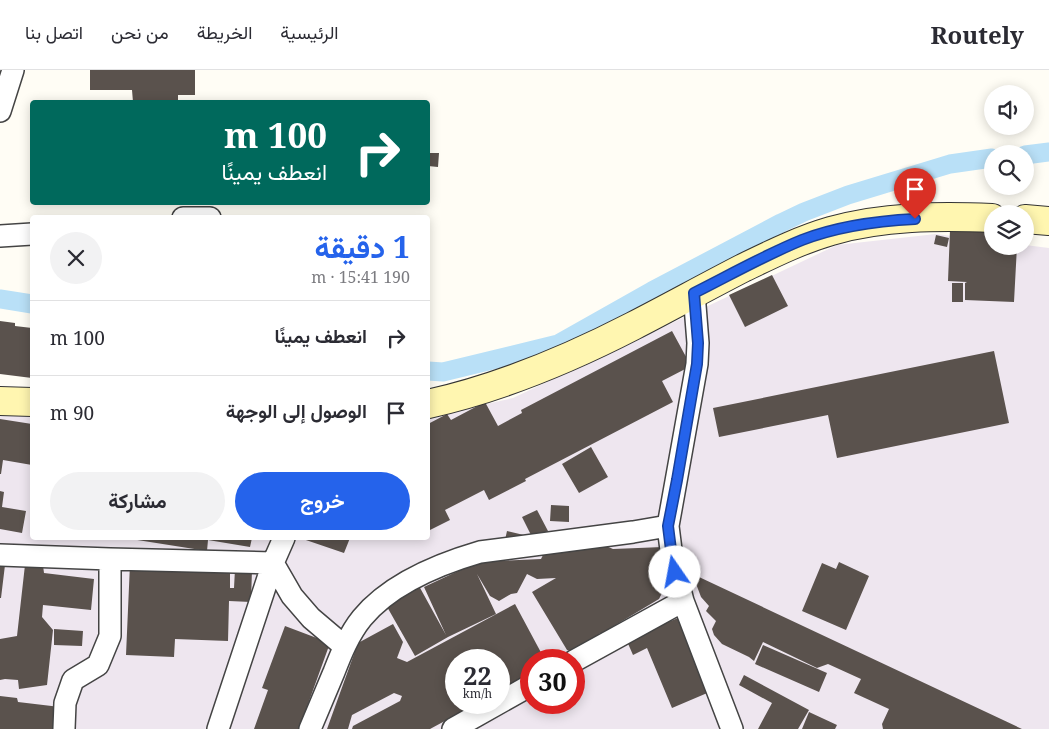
<!DOCTYPE html>
<html lang="ar">
<meta charset="utf-8">
<style>
:root{--surface:#fff;--page:#f2f2f3;--text:#2b2b33;--muted:#7c7c81;--line:#e1e1e2;--accent:#2563eb}
body{margin:0;font-family:"Noto Serif",Vazirmatn,serif;background:var(--page);color:var(--text);direction:rtl;height:100vh;display:flex;flex-direction:column;font-size:19px;white-space:nowrap}
*{box-sizing:border-box;margin:0}
p{font-size:16px;color:var(--muted)}
.icon{flex:none;width:28px;height:28px;fill:none;stroke:currentColor;stroke-width:2;stroke-linecap:round;stroke-linejoin:round}
.map{position:relative;flex:1;overflow:hidden;direction:ltr}
.panel{position:absolute;left:30px;top:145px;width:400px;height:325px;display:flex;flex-direction:column;background:var(--surface);border-radius:5px;box-shadow:0 2px 12px #0003;direction:rtl}
.panel>*{flex:none}
.hud{position:absolute;left:30px;top:30px;width:400px;height:105px;border-radius:5px;box-shadow:0 2px 12px #0003;direction:rtl;background:#00695c;color:#fff;overflow:hidden}
.fabs{position:absolute;left:984px;top:15px;display:grid;gap:10px}
.fabs a{display:grid;place-items:center;width:50px;height:50px;border-radius:50%;background:var(--surface);box-shadow:0 2px 12px #0003;font-size:25px}
.speed{position:absolute;left:445px;top:579px;display:flex;gap:10px;font-size:25px;font-weight:700;text-align:center}
.speed>*{display:grid;place-content:center;width:65px;height:65px;border-radius:50%;background:var(--surface);box-shadow:0 2px 12px #0003;line-height:1}
.speed small{font-size:12px;font-weight:400}
.speed .limit{border:8px solid #d22;background:#fff;color:#111}
.pin{position:absolute;display:grid;place-items:center;width:42px;height:42px;color:#fff;margin:-51px -21px;border-radius:50% 50% 50% 0;rotate:-45deg;box-shadow:0 0 5px #0007}
.pin .icon{rotate:45deg}
.me{position:absolute;width:55px;margin:-28px;rotate:348deg;stroke-linejoin:round;filter:drop-shadow(0 0 4px #0008)}
.turn{display:flex;align-items:center;gap:18px;height:105px;padding:0 20px;font-size:22px}
.turn .icon{width:65px;height:65px;stroke-width:2.5}
.turn b{display:block;font-size:35px;line-height:42px}
.round{display:grid;place-items:center;flex:none;width:52px;height:52px;border-radius:26px;background:var(--page)}
.headline{display:flex;align-items:center;justify-content:space-between;height:85px;padding:0 20px}
h1{font-size:30px;font-weight:700;line-height:38px;color:var(--accent)}
.primary-button{display:flex;gap:10px;margin-top:auto;padding:10px 20px}
.primary-button a{flex:1;height:58px;border-radius:30px;background:var(--accent);color:#fff;font-size:20px;font-weight:700;line-height:58px;text-align:center}
.primary-button a+a{background:var(--page);color:var(--text)}
ul{padding:0;list-style:none}
li{display:flex;align-items:center;gap:15px;height:75px;padding:0 20px;border-top:1px solid var(--line)}
li div{flex:1}
li b{display:block;font-size:19px}
li em{font-style:normal}
header{display:flex;align-items:center;gap:30px;box-sizing:border-box;height:70px;padding:0 25px;background:var(--surface);border-bottom:1px solid var(--line)}
header strong{font-size:24px}
nav{display:flex;gap:28px;margin-inline-start:auto;font-size:18px}
.map>svg:first-child{display:block}
.industrial{fill:#eee6ef;fill-rule:evenodd}
.lines{fill:none;stroke-linecap:round;stroke-linejoin:round}
.canal{stroke:#b9e0f7;stroke-width:19}
.building{fill:#5a524d}
.street-casing{stroke:#444;stroke-width:24}
.secondary-casing{stroke:#333;stroke-width:30}
.street{stroke:#fff;stroke-width:21}
.secondary{stroke:#fff6b0;stroke-width:28}
.route-casing{stroke:#184099;stroke-width:12}
.route{stroke:#2563eb;stroke-width:9}
</style>
<header>
<strong>Routely</strong>
<nav><a>الرئيسية</a><a>الخريطة</a><a>من نحن</a><a>اتصل بنا</a></nav>
</header>
<div class="map">
<svg width="1049" height="659" viewBox="0 0 1049 659">
<rect width="100%" height="100%" fill="#fffdf5"/>
<path class="industrial" d="M 936,164 L 992,171 L 992,176 L 1025,176 L 1025,175 L 1049,178 L 1049,659 L 0,659 L 0,342 L 32,344 L 32,468 L 428,468 L 428,347 L 513,328 L 837,175 ZM 456,590 L 499,590 L 499,632 L 456,632 ZM 531,590 L 574,590 L 574,632 L 531,632 Z"/>
<g class="lines">
<path class="canal" d="M 1025,85 L 1049,82
M 0,229 L 32,234
M 428,301 L 443,302 L 558,274 L 652,221 L 781,153 L 804,142 L 848,125 L 950,94 L 992,88"/>
</g>
<path class="building" d="M 90,0 L 195,0 L 195,25 L 178,25 L 178,32 L 133,32 L 132,20 L 90,20 Z
M 428,83 L 439,83 L 438,97 L 428,96 Z
M 950,160 L 992,162 L 992,176 L 1017,176 L 1014,232 L 965,230 L 965,213 L 967,212 L 948,211 Z
M 936,165 L 949,168 L 947,177 L 934,174 Z
M 772,205 L 788,236 L 745,257 L 729,225 Z
M 952,213 L 963,213 L 963,232 L 952,232 Z
M 0,251 L 15,253 L 15,256 L 32,258 L 32,308 L 0,304 Z
M 672,261 L 691,296 L 662,311 L 673,332 L 525,409 L 526,411 L 489,430 L 484,420 L 445,440 L 450,450 L 428,461 L 428,354 L 447,344 L 451,350 L 485,332 L 498,356 L 522,343 L 521,340 Z
M 994,281 L 1009,353 L 837,388 L 828,345 L 719,367 L 713,338 Z
M 0,349 L 32,354 L 32,395 L 3,390 L 1,404 L 0,404 Z
M 591,377 L 608,407 L 579,423 L 562,394 Z
M 0,421 L 4,422 L 2,437 L 26,441 L 22,463 L 0,459 Z
M 551,435 L 569,436 L 569,452 L 550,451 Z
M 537,440 L 548,461 L 533,469 L 522,447 Z
M 507,461 L 528,466 L 505,470 Z
M 132,468 L 252,468 L 250,477 L 208,470 L 207,481 L 131,469 Z
M 300,468 L 350,468 L 344,483 Z
M 549,473 L 606,476 L 613,479 L 663,477 L 664,519 L 659,529 L 609,559 L 607,563 L 600,563 L 598,567 L 573,582 L 567,580 L 532,522 L 556,508 L 537,509 L 527,504 L 517,523 L 511,524 L 499,531 L 490,526 L 477,504 L 496,544 L 448,567 L 415,586 L 386,535 L 419,516 L 446,565 L 424,517 L 471,495 L 470,492 L 541,489 Z
M 26,486 L 42,488 L 44,503 L 94,509 L 91,540 L 43,535 L 42,547 L 53,560 L 47,615 L 19,619 L 18,610 L 5,609 L 0,610 L 0,569 L 17,566 Z
M 839,492 L 869,506 L 846,560 L 802,541 L 822,493 L 836,499 Z
M 0,494 L 5,495 L 1,528 L 0,528 Z
M 130,494 L 230,499 L 230,518 L 234,518 L 235,499 L 252,499 L 251,532 L 229,531 L 228,571 L 175,569 L 174,587 L 126,585 Z
M 699,507 L 1022,659 L 883,659 L 882,654 L 889,639 L 854,623 L 861,609 L 828,594 L 817,598 L 763,572 L 754,591 L 749,587 L 722,574 L 714,565 L 712,559 L 716,551 L 706,541 L 709,536 L 701,527 L 695,511 Z
M 515,534 L 545,590 L 531,590 L 531,605 L 499,622 L 499,590 L 456,590 L 456,632 L 480,632 L 430,659 L 352,659 L 353,656 L 400,631 L 402,626 L 394,623 L 352,645 L 348,659 L 327,659 L 358,573 L 393,554 L 403,572 L 397,588 L 407,592 Z
M 688,544 L 719,618 L 672,638 L 647,578 L 633,585 L 626,569 Z
M 285,556 L 330,573 L 299,659 L 254,659 L 268,620 L 262,618 Z
M 54,559 L 83,561 L 82,576 L 54,575 Z
M 763,575 L 827,603 L 819,622 L 755,594 Z
M 744,605 L 809,640 L 798,659 L 758,659 L 772,633 L 739,615 Z
M 0,626 L 17,628 L 18,632 L 60,637 L 58,659 L 0,659 Z
M 809,642 L 837,655 L 835,659 L 802,659 Z"/>
<g class="lines">
<defs>
<path id="street" d="M 0,41 L 13,0
M 183,148 L 210,148
M 0,166 L 32,164
M 694,223 L 698,273 L 697,294 L 668,456 L 672,488 L 683,531 L 732,659
M 0,485 L 110,489 L 273,493 L 292,526 L 311,548 L 344,576
M 574,591 L 683,531
M 64,659 L 65,633 L 73,610 L 98,595 L 110,566 L 110,489
M 218,659 L 273,493 L 284,468
M 310,659 C 318,640 326,621 334,602 C 341,584 349,564 362,548 C 390,514 439,494 480,482 L 633,462 L 668,456
M 453,659 L 531,615"/>
<path id="secondary" d="M 1025,149 L 1049,151
M 0,331 L 32,332
M 428,334 C 500,318 567,290 633,256 C 670,237 706,217 743,198 C 772,184 800,170 831,161 C 883,146 939,146 992,148"/>
</defs>
<use href="#street" class="street-casing"/>
<use href="#secondary" class="secondary-casing"/>
<use href="#street" class="street"/>
<use href="#secondary" class="secondary"/>
</g>
<g class="lines">
<defs>
<path id="route" d="M 675,502 L 672,488 L 668,456 L 677,410 L 697,294 L 698,273 L 694,223 C 730,205 765,185 802,170 C 838,156 876,151 915,149"/>
</defs>
<use href="#route" class="route-casing"/>
<use href="#route" class="route"/>
</g>
</svg>
<div class="fabs">
<a><svg class="icon" aria-label="sound" viewBox="0 0 24 24"><path d="M4 9h4l5-4v14l-5-4H4zM17 9q2 3 0 6"/></svg></a>
<a><svg class="icon" aria-label="search" viewBox="0 0 24 24"><circle cx="10" cy="10" r="6"/><path d="M15 15l6 6"/></svg></a>
<a><svg class="icon" aria-label="layers" viewBox="0 0 24 24"><path d="M12 4l9 5-9 5-9-5zM3 14l9 5 9-5"/></svg></a>
</div>
<div class="speed"><div>22<small>km/h</small></div><div class="limit">30</div></div>
<div class="pin" style="left:915px;top:149px;background:#d93025"><svg class="icon" aria-label="arrive" viewBox="0 0 24 24"><path d="M6 21V4h12l-3 4 3 4H6"/></svg></div>
<svg class="me" style="left:675px;top:502px" viewBox="-20 -20 40 40"><circle r="19" fill="#fff"/><path d="M0-13L10 11 0 6-10 11z" fill="#2563eb"/></svg>
<div class="hud">
<div class="turn"><svg class="icon" aria-label="right" viewBox="0 0 24 24"><path d="M7 20v-9h11M14 6l5 5-5 5"/></svg><div><b>100 m</b>انعطف يمينًا</div></div>
</div>
<section class="panel">
<div class="headline"><div><h1>1 دقيقة</h1><p>190 m · 15:41</p></div><a class="round"><svg class="icon" aria-label="close" viewBox="0 0 24 24"><path d="M6 6l12 12M18 6L6 18"/></svg></a></div>
<ul>
<li><svg class="icon" aria-label="right" viewBox="0 0 24 24"><path d="M7 20v-9h11M14 6l5 5-5 5"/></svg><div><b>انعطف يمينًا</b></div><em>100 m</em></li>
<li><svg class="icon" aria-label="arrive" viewBox="0 0 24 24"><path d="M6 21V4h12l-3 4 3 4H6"/></svg><div><b>الوصول إلى الوجهة</b></div><em>90 m</em></li>
</ul>
<div class="primary-button"><a>خروج</a><a>مشاركة</a></div>
</section>
</div>
